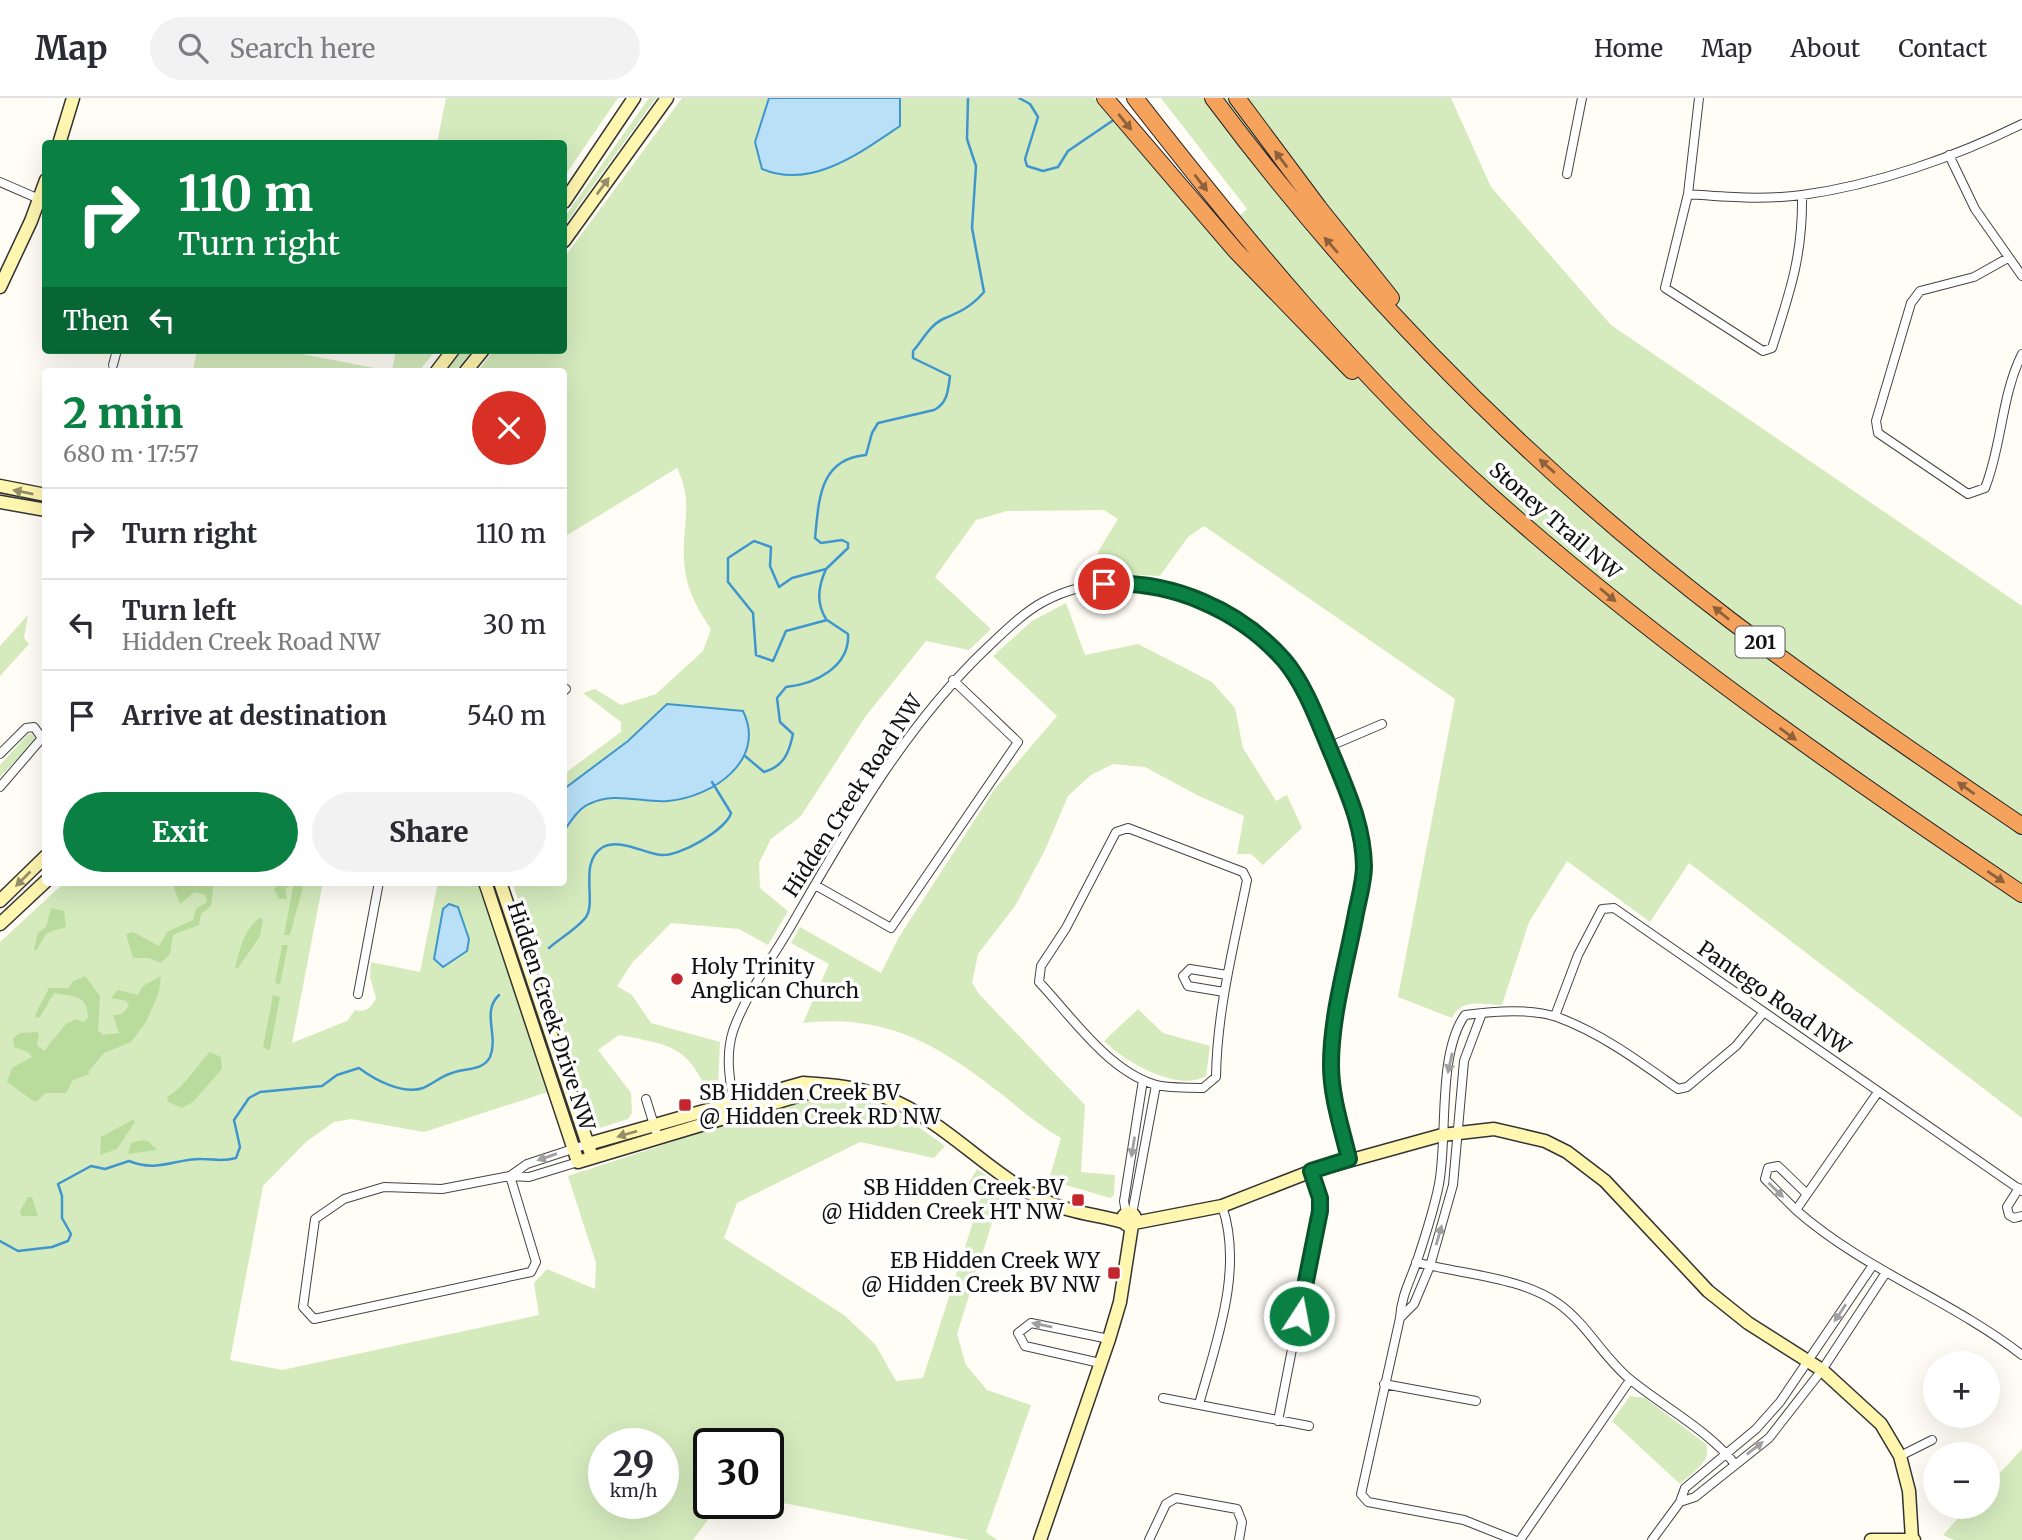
<!DOCTYPE html>
<meta charset="utf-8">
<style>
:root{--surface:#fff;--page:#f2f2f3;--text:#2b2b33;--muted:#7c7c81;--line:#e1e1e2;--accent:#0b8043}
body{margin:0;font-family:Merriweather,serif;background:var(--page);color:var(--text);height:100vh;display:flex;flex-direction:column;font-size:26px;white-space:nowrap}
*{box-sizing:border-box;margin:0}
p{font-size:23px;color:var(--muted)}
.icon{flex:none;width:38px;height:38px;fill:none;stroke:currentColor;stroke-width:2;stroke-linecap:round;stroke-linejoin:round}
.map{position:relative;flex:1;overflow:hidden}
.details{position:absolute;left:42px;top:270px;width:525px;height:518px;display:flex;flex-direction:column;background:var(--surface);border-radius:7px;box-shadow:0 7px 28px #0002}
.details>*{flex:none}
.top-card{position:absolute;left:42px;top:42px;width:525px;height:214px;border-radius:7px;box-shadow:0 7px 28px #0002;background:#0b8043;color:#fff;overflow:hidden}
.controls{position:absolute;left:1923px;top:1253px;display:grid;gap:14px}
.controls a{display:grid;place-items:center;width:77px;height:77px;border-radius:50%;background:var(--surface);box-shadow:0 7px 28px #0002;font-size:35px}
.speed{position:absolute;left:588px;top:1330px;display:flex;gap:14px;font-size:35px;font-weight:700;text-align:center}
.speed>*{display:grid;place-content:center;width:91px;height:91px;border-radius:50%;background:var(--surface);box-shadow:0 7px 28px #0002;line-height:1}
.speed small{font-size:18px;font-weight:400}
.speed .limit{border:4px solid #111;border-radius:10px;background:#fff;color:#111}
.pin{position:absolute;display:grid;place-items:center;width:60px;height:60px;color:#fff;margin:-30px;border:4px solid #fff;border-radius:50%;box-shadow:0 2px 7px #0007}
.me{position:absolute;width:77px;margin:-38px;rotate:11deg;stroke-linejoin:round;filter:drop-shadow(0 0 5px #0008)}
.turn{display:flex;align-items:center;gap:24px;height:147px;padding:0 21px;font-size:32px}
.turn .icon{width:91px;height:91px;stroke-width:2.5}
.turn b{display:block;font-size:49px;line-height:60px}
.then{display:flex;align-items:center;height:66px;padding:0 21px;background:#0003;gap:14px;font-size:26px}
.round{display:grid;place-items:center;flex:none;width:74px;height:74px;border-radius:37px;background:var(--page)}
.head{display:flex;align-items:center;justify-content:space-between;height:119px;padding:0 21px}
h1{font-size:42px;font-weight:800;line-height:52px;color:var(--accent)}
.primary-button{display:flex;gap:14px;margin-top:auto;padding:14px 21px}
.primary-button a{flex:1;height:80px;border-radius:42px;background:var(--accent);color:#fff;font-size:28px;font-weight:800;line-height:80px;text-align:center}
.primary-button a+a{background:var(--page);color:var(--text)}
ul{padding:0;list-style:none}
li{display:flex;align-items:center;gap:21px;height:91px;padding:0 21px;border-top:2px solid var(--line)}
li div{flex:1}
li b{display:block;font-size:26px}
li em{font-style:normal}
header{display:flex;align-items:center;gap:42px;box-sizing:border-box;height:98px;padding:0 35px;background:var(--surface);border-bottom:2px solid var(--line)}
header strong{font-size:33px}
nav{display:flex;gap:38px;margin-inline-start:auto;font-size:24px}
.search{width:490px;height:63px;background:var(--page);display:flex;align-items:center;gap:18px;box-sizing:border-box;padding:0 24px;border-radius:38px;color:var(--muted);font-size:26px}
.map>svg:first-child{display:block}
.green{fill:#d5ebbd;fill-rule:evenodd}
.forest{fill:#b9dc9c}
.water{fill:#b9e0f7;stroke:#3f96cf;stroke-width:2}
.lines{fill:none;stroke-linecap:round;stroke-linejoin:round}
.stream{stroke:#3f96cf;stroke-width:2.5}
.street-casing{stroke:#444;stroke-width:10}
.secondary-casing{stroke:#333;stroke-width:15}
.highway-casing{stroke:#222;stroke-width:18}
.street{stroke:#fff;stroke-width:8}
.secondary{stroke:#fff6b0;stroke-width:12}
.highway{stroke:#f5a25d;stroke-width:16}
.oneway{fill:#8e613b}
.oneway2{fill:#948f68}
.oneway3{fill:#a0a0a0}
.route-casing{stroke:#07532c;stroke-width:18}
.route{stroke:#0b8043;stroke-width:12}
.poi-dot{fill:#c4262e;stroke:#fff;stroke-width:2.5}
.labels{text-anchor:middle;stroke-width:7;stroke-linejoin:round;paint-order:stroke}
.shield{fill:#fff;stroke:#585858;stroke-width:2}
.shield-label{font-size:19px;font-weight:bold;fill:#111}
.street-label{font-size:21px;fill:#111;stroke:#fff}
.poi-label{font-size:21px;fill:#111;stroke:#fff;text-anchor:start}
</style>
<header>
<strong>Map</strong>
<div class="search"><svg class="icon" aria-label="search" viewBox="0 0 24 24"><circle cx="10" cy="10" r="6"/><path d="M15 15l6 6"/></svg>Search here</div>
<nav><a>Home</a><a>Map</a><a>About</a><a>Contact</a></nav>
</header>
<div class="map">
<svg width="2022" height="1442" viewBox="0 0 2022 1442">
<rect width="100%" height="100%" fill="#fffdf5"/>
<path class="green" d="M 446,0 L 618,0 L 564,79 L 564,46 L 437,45 Z
M 649,0 L 656,0 L 564,128 L 564,120 Z
M 682,0 L 1094,0 L 1130,37 L 1214,140 L 1247,111 L 1161,0 L 1451,0 L 1491,89 L 1611,227 L 2022,508 L 2022,1020 L 1689,765 L 1650,824 L 1567,763 L 1529,824 L 1502,907 C 1483,907 1462,899 1452,920 L 1398,899 L 1455,601 L 1204,428 L 1188,439 L 1160,478 L 1100,475 L 1098,454 L 1118,421 L 1104,412 L 1007,413 L 976,422 L 935,479 L 991,531 L 969,552 L 926,543 L 865,619 L 801,718 L 771,741 L 759,765 L 760,790 L 788,813 L 768,847 L 739,831 L 671,825 L 632,865 L 617,888 L 632,897 L 651,925 L 720,944 L 718,991 L 709,997 C 687,946 669,947 619,937 L 598,952 L 631,995 L 632,1015 L 628,1021 L 600,1030 L 594,1026 L 512,784 L 564,784 L 564,676 L 621,634 L 621,624 L 583,595 L 595,591 L 621,607 L 656,596 L 703,553 L 711,531 C 696,509 685,488 684,461 C 682,424 694,406 677,370 L 564,439 L 564,273 L 478,273 L 494,252 L 564,252 L 564,160 Z
M 197,252 L 281,252 L 390,273 L 193,273 Z
M 396,252 L 436,252 L 419,273 L 392,273 Z
M 463,252 L 473,252 L 456,273 L 445,273 Z
M 1066,505 L 1085,557 L 1138,546 L 1212,584 L 1235,610 L 1243,650 L 1276,703 L 1287,697 L 1302,730 L 1263,767 L 1251,756 L 1237,756 L 1244,718 L 1199,698 L 1145,669 L 1113,666 L 1091,677 L 1068,698 L 1045,752 L 1015,808 L 978,856 L 972,885 L 979,896 L 1085,1007 L 1081,1074 L 1115,1077 L 1114,1097 L 1110,1100 L 1049,1082 L 1061,1040 C 1040,1028 1022,1013 1004,998 C 940,948 888,915 803,925 L 829,866 L 791,845 L 800,829 L 881,875 L 899,839 L 994,692 L 1057,618 L 993,558 L 1032,523 Z
M 28,517 L 24,540 L 29,546 L 0,578 L 0,548 Z
M 28,636 L 32,636 L 36,642 L 0,679 L 0,667 Z
M 65,784 L 323,784 L 292,945 L 347,923 L 355,912 C 366,915 372,909 376,900 L 370,879 L 371,864 L 420,874 L 438,784 L 480,784 L 551,993 L 424,1034 L 351,1021 L 334,1024 L 306,1044 L 263,1088 L 230,1262 L 282,1272 L 539,1217 L 534,1185 L 547,1171 L 595,1191 L 596,1165 L 568,1078 L 794,1004 L 840,1000 L 872,1004 L 896,1013 L 945,1048 L 934,1060 L 860,1044 L 737,1105 L 724,1140 L 844,1217 L 875,1246 L 896,1283 L 923,1280 L 981,1099 L 965,1091 L 977,1071 L 1003,1090 L 957,1236 L 966,1267 L 987,1292 L 1031,1307 L 986,1434 L 997,1442 L 969,1442 L 768,1402 L 768,1346 L 709,1346 L 709,1405 L 753,1405 L 713,1415 L 693,1442 L 0,1442 L 0,844 ZM 604,1346 L 663,1346 L 663,1405 L 604,1405 Z
M 1138,911 L 1163,935 L 1210,948 L 1206,978 C 1177,995 1124,963 1104,943 Z
M 1630,1298 L 1645,1300 L 1706,1346 C 1712,1364 1692,1375 1680,1386 L 1612,1323 Z
M 2022,1351 L 2022,1442 L 1954,1442 L 1943,1437 L 1968,1409 L 1988,1409 L 1988,1388 Z"/>
<path class="forest" d="M 172,784 L 214,784 L 211,808 L 201,816 L 199,827 L 173,837 L 170,856 L 161,865 L 149,860 L 133,860 L 126,836 L 133,834 L 159,848 L 167,834 L 193,822 L 196,811 L 207,804 L 206,797 L 194,794 L 180,806 Z
M 280,784 L 292,784 L 285,792 L 287,801 L 279,801 L 274,791 Z
M 294,784 L 304,784 L 303,789 L 290,837 L 284,837 Z
M 51,810 L 64,813 L 66,829 C 41,836 49,833 36,853 L 34,851 L 38,835 L 46,829 Z
M 259,820 L 263,821 L 260,838 L 238,870 L 235,870 C 240,851 243,833 259,820 Z
M 282,847 L 288,847 L 280,886 L 275,885 Z
M 85,878 L 100,898 L 98,932 L 103,937 L 119,935 L 113,917 L 122,916 L 129,908 L 126,903 L 111,900 L 118,892 L 138,897 L 143,888 L 161,878 L 159,894 L 146,924 L 131,944 L 104,955 L 88,974 L 90,976 L 73,982 L 66,995 L 46,995 L 36,1004 L 32,1002 L 7,984 L 12,970 L 32,959 L 28,954 L 14,949 L 13,940 L 20,935 L 37,934 L 39,936 L 37,947 L 44,953 L 66,926 L 76,921 L 84,924 L 88,919 C 87,896 74,899 54,895 L 40,919 L 36,920 L 35,917 L 49,890 L 69,890 L 73,883 Z
M 273,897 L 280,899 L 270,951 L 268,952 L 263,949 Z
M 210,954 L 221,959 L 222,971 L 193,1004 L 182,1010 L 168,1004 L 167,999 C 185,989 196,968 210,954 Z
M 134,1021 L 135,1024 L 117,1051 L 100,1057 L 101,1039 Z
M 142,1042 L 149,1044 L 157,1052 L 128,1056 L 131,1045 Z
M 28,1099 L 32,1099 L 38,1118 L 22,1118 L 20,1113 Z"/>
<path class="water" d="M 769,0 L 900,0 L 900,28 C 860,55 811,92 762,71 L 755,44 Z
M 667,606 L 743,613 C 767,662 713,699 668,703 C 641,705 615,693 589,706 C 579,710 570,724 564,733 L 564,691 L 628,643 Z
M 449,806 L 458,809 L 469,841 L 467,853 L 443,869 L 434,861 L 443,811 Z"/>
<g class="lines">
<path class="stream" d="M 1019,0 L 1030,6 L 1038,19 L 1025,61 L 1027,68 L 1043,73 L 1058,69 L 1068,53 L 1115,21
M 826,471 C 818,489 816,505 826,521
M 745,658 L 764,674 C 784,668 789,655 793,636 L 780,624 L 777,600 L 786,589 C 815,586 850,569 848,536 L 827,522 L 786,533 L 773,563 L 756,557 L 753,515 L 728,484 L 728,460 L 754,443 L 771,449 L 770,468 L 779,489 L 792,480 L 826,471 L 848,450 L 848,445 L 842,442 L 821,445 L 815,440 C 819,402 819,361 866,357 L 872,335 L 878,325 L 934,312 C 948,305 948,292 950,278 L 913,260 L 913,253 C 922,243 930,227 943,221 C 960,214 971,209 984,194 L 972,130 L 976,68 L 967,41 L 968,0
M 549,850 C 559,841 578,830 586,819 C 597,803 578,764 603,749 C 619,740 644,755 661,757 C 679,759 726,732 731,715 L 712,684
M 0,1143 L 18,1153 L 52,1149 L 68,1143 L 71,1136 L 62,1120 L 62,1098 L 58,1086 L 91,1068 L 105,1071 L 129,1063 C 158,1075 177,1060 202,1061 C 215,1061 222,1064 236,1060 L 240,1049 L 234,1022 L 249,1000 L 260,994 L 322,988 L 337,977 L 359,970 C 375,982 403,997 423,990 C 433,986 441,978 452,975 C 465,970 483,973 490,959 C 499,938 481,914 499,897"/>
<defs>
<path id="street" d="M 1699,0 L 1688,96 L 1665,190 L 1763,253 L 1772,250 C 1790,194 1803,157 1802,97
M 1949,57 L 1975,111 L 2022,178
M 1567,76 L 1582,0
M 0,84 L 46,104
M 1688,96 C 1726,99 1764,102 1802,97 C 1876,87 1955,59 2022,26
M 2008,160 L 1974,179 L 1920,193 L 1911,205 L 1876,323 L 1878,335 L 1968,396 L 1985,390 C 2002,348 2001,298 2022,256
M 113,267 L 117,252
M 564,593 L 566,591
M 1328,649 L 1382,626
M 0,656 L 26,630 L 34,629 L 42,640 L 0,689
M 1128,730 L 1243,774 L 1247,782 C 1234,847 1217,912 1216,979 L 1203,990 C 1187,989 1168,991 1153,986 C 1107,971 1071,918 1039,884 L 1041,868 L 1066,830 L 1116,734 Z
M 815,787 L 891,830 L 1018,644 L 953,582
M 1224,894 L 1188,888 L 1183,878 L 1190,871 L 1227,877
M 358,896 L 379,784
M 1555,918 L 1578,857 L 1602,811 L 1614,810 L 2022,1093
M 1878,994 L 1796,1112 C 1864,1172 1951,1202 2022,1257
M 646,1001 L 658,1040
M 734,1009 C 730,983 725,958 733,933 C 746,896 772,861 791,828 C 848,729 905,627 989,548 C 1006,532 1023,515 1043,504 C 1095,476 1154,482 1206,505 C 1242,521 1281,552 1300,587 C 1325,631 1366,721 1364,771 C 1361,834 1333,900 1331,965 C 1331,997 1342,1030 1349,1061
M 510,1078 L 536,1164 L 531,1174 L 314,1221 L 303,1209 L 315,1121 L 344,1101 L 384,1089 L 442,1091 L 510,1078 L 529,1079 L 578,1064
M 510,1078 L 527,1066 L 588,1046
M 2019,1090 L 2007,1109 L 2009,1117 L 2014,1120 L 2022,1118
M 1796,1112 L 1765,1081 L 1768,1070 L 1778,1068 L 1807,1096
M 1126,1115 L 1124,1103 L 1143,982
M 1132,1116 L 1156,987
M 1416,1164 C 1462,1177 1520,1178 1559,1206 C 1588,1227 1604,1261 1632,1283 C 1667,1311 1706,1331 1735,1366
M 1400,1220 L 1414,1206 L 1430,1168 L 1453,1087 L 1464,963 L 1482,915
M 1100,1265 L 1025,1248 L 1018,1235 L 1031,1225 L 1109,1241
M 1384,1286 L 1476,1303
M 1163,1300 L 1309,1328
M 1199,1306 C 1216,1245 1244,1171 1222,1108
M 1278,1323 L 1319,1113 L 1320,1100 L 1312,1073
M 1900,1358 L 1932,1342
M 1680,1404 L 1695,1399 L 1769,1340 L 1822,1272 L 1885,1176
M 1149,1442 L 1166,1406 L 1176,1400 L 1237,1411 L 1242,1424 L 1239,1442
M 1514,1442 L 1464,1422 L 1368,1404 L 1361,1396 L 1400,1220 C 1401,1199 1410,1183 1417,1163 C 1425,1139 1434,1112 1439,1086 C 1448,1039 1437,956 1465,917 C 1493,913 1530,910 1557,919 C 1601,935 1640,964 1678,991 L 1687,989 L 1736,948 L 1764,914
M 1520,1442 L 1630,1282
M 1652,1442 L 1680,1404 L 1685,1390 L 1756,1331 L 1780,1304 L 1873,1167"/>
<path id="secondary" d="M 59,46 L 73,0
M 564,104 L 634,0
M 564,143 L 667,0
M 0,189 L 31,123 L 46,82
M 437,273 L 453,252
M 466,273 L 483,252
M 0,388 L 46,397
M 0,404 L 46,412
M 485,784 L 578,1064 L 824,990
M 500,784 L 590,1053
M 0,803 L 46,758
M 0,826 L 46,783
M 588,1046 L 803,985 C 832,987 860,989 887,1000 C 948,1024 990,1079 1050,1105 C 1072,1115 1099,1117 1123,1124
M1123 1121a6 6 0 1 1 12 0a6 6 0 1 1-12 0Z
M 1134,1125 L 1222,1108 L 1312,1073 L 1442,1037 L 1494,1031 L 1545,1043 L 1567,1054 L 1605,1083 L 1708,1193 L 1748,1225 L 1822,1272 L 1881,1326 L 1900,1358 L 1909,1393 L 1912,1441
M 1040,1442 L 1109,1241 L 1120,1204 L 1132,1127
M 1871,1442 L 1914,1442"/>
<path id="highway" d="M 1105,0 L 1236,153 L 1352,273
M 1135,0 C 1244,140 1359,280 1492,399 C 1658,547 1838,672 2022,796
M 1213,0 C 1359,196 1535,373 1730,522 C 1825,594 1924,661 2022,728
M 1237,0 L 1319,110 L 1391,200"/>
</defs>
<use href="#street" class="street-casing"/>
<use href="#secondary" class="secondary-casing"/>
<use href="#highway" class="highway-casing"/>
<use href="#street" class="street"/>
<use href="#secondary" class="secondary"/>
<use href="#highway" class="highway"/>
</g>
<defs><path id="oneway-solid" d="M-6-.8H1V-3.2L6.5 0L1 3.2V.8H-6Z" transform="scale(1.75)"/></defs>
<g class="oneway">
<use href="#oneway-solid" transform="translate(1125 24) rotate(51)"/>
<use href="#oneway-solid" transform="translate(1281 61) rotate(-127)"/>
<use href="#oneway-solid" transform="translate(1201 85) rotate(52)"/>
<use href="#oneway-solid" transform="translate(1331 147) rotate(-131)"/>
<use href="#oneway-solid" transform="translate(1547 368) rotate(-139)"/>
<use href="#oneway-solid" transform="translate(1608 497) rotate(40)"/>
<use href="#oneway-solid" transform="translate(1721 515) rotate(-141)"/>
<use href="#oneway-solid" transform="translate(1788 636) rotate(36)"/>
<use href="#oneway-solid" transform="translate(1966 690) rotate(-145)"/>
<use href="#oneway-solid" transform="translate(1996 779) rotate(34)"/>
</g>
<g class="oneway2">
<use href="#oneway-solid" transform="translate(603 88) rotate(-54)"/>
<use href="#oneway-solid" transform="translate(23 394) rotate(-169)"/>
<use href="#oneway-solid" transform="translate(23 781) rotate(135)"/>
<use href="#oneway-solid" transform="translate(627 1036) rotate(164)"/>
</g>
<g class="oneway3">
<use href="#oneway-solid" transform="translate(1450 965) rotate(102)"/>
<use href="#oneway-solid" transform="translate(1133 1049) rotate(99)"/>
<use href="#oneway-solid" transform="translate(547 1059) rotate(161)"/>
<use href="#oneway-solid" transform="translate(1776 1092) rotate(44)"/>
<use href="#oneway-solid" transform="translate(1439 1137) rotate(-74)"/>
<use href="#oneway-solid" transform="translate(1840 1215) rotate(124)"/>
<use href="#oneway-solid" transform="translate(1042 1227) rotate(-169)"/>
<use href="#oneway-solid" transform="translate(1755 1350) rotate(-38)"/>
</g>
<g class="lines">
<defs>
<path id="route" d="M 1104,486 C 1170,482 1239,511 1284,562 C 1307,589 1320,629 1334,661 C 1349,698 1363,728 1364,768 C 1364,783 1359,800 1356,815 C 1347,864 1331,917 1331,967 C 1331,999 1342,1031 1349,1061 L 1311,1073 L 1320,1100 L 1320,1113 L 1299,1218"/>
</defs>
<use href="#route" class="route-casing"/>
<use href="#route" class="route"/>
</g>
<g class="poi-dot">
<circle cx="677" cy="881" r="7"/>
<rect x="678" y="1000" width="14" height="14" rx="3.5"/>
<rect x="1071" y="1095" width="14" height="14" rx="3.5"/>
<rect x="1107" y="1168" width="14" height="14" rx="3.5"/>
</g>
<g class="labels">
<rect class="shield" x="1735.5" y="528.5" width="49" height="31" rx="5"/>
<g class="shield-label">
<text x="1760" y="551">201</text>
</g>
<g class="street-label">
<text transform="translate(1555 423) rotate(41)" y="7">Stoney Trail NW</text>
<text transform="translate(853 698) rotate(-57)" y="7">Hidden Creek Road NW</text>
<text transform="translate(1774 900) rotate(35)" y="7">Pantego Road NW</text>
<text transform="translate(551 918) rotate(72)" y="7">Hidden Creek Drive NW</text>
</g>
<g class="poi-label">
<text x="691" y="876">Holy Trinity<tspan x="691" dy="24">Anglican Church</tspan></text>
<text x="699" y="1002">SB Hidden Creek BV<tspan x="699" dy="24">@ Hidden Creek RD NW</tspan></text>
<text x="1064" y="1097" text-anchor="end">SB Hidden Creek BV<tspan x="1064" dy="24">@ Hidden Creek HT NW</tspan></text>
<text x="1100" y="1170" text-anchor="end">EB Hidden Creek WY<tspan x="1100" dy="24">@ Hidden Creek BV NW</tspan></text>
</g>
</g>
</svg>
<div class="controls">
<a>+</a>
<a>−</a>
</div>
<div class="speed"><div>29<small>km/h</small></div><div class="limit">30</div></div>
<div class="pin" style="left:1104px;top:486px;background:#d93025"><svg class="icon" aria-label="arrive" viewBox="0 0 24 24"><path d="M6 21V4h12l-3 4 3 4H6"/></svg></div>
<svg class="me" style="left:1299px;top:1218px" viewBox="-20 -20 40 40"><circle r="17" fill="#0b8043" stroke="#fff" stroke-width="3"/><path d="M0-11L8 9 0 5-8 9z" fill="#fff"/></svg>
<div class="top-card">
<div class="turn"><svg class="icon" aria-label="right" viewBox="0 0 24 24"><path d="M7 20v-9h11M14 6l5 5-5 5"/></svg><div><b>110 m</b>Turn right</div></div>
<div class="then">Then<svg class="icon" aria-label="left" viewBox="0 0 24 24"><path d="M17 20v-9H6M10 6l-5 5 5 5"/></svg></div>
</div>
<section class="details">
<div class="head"><div><h1>2 min</h1><p>680 m · 17:57</p></div><a class="round" style="background:#d93025;color:#fff"><svg class="icon" aria-label="close" viewBox="0 0 24 24"><path d="M6 6l12 12M18 6L6 18"/></svg></a></div>
<ul>
<li><svg class="icon" aria-label="right" viewBox="0 0 24 24"><path d="M7 20v-9h11M14 6l5 5-5 5"/></svg><div><b>Turn right</b></div><em>110 m</em></li>
<li><svg class="icon" aria-label="left" viewBox="0 0 24 24"><path d="M17 20v-9H6M10 6l-5 5 5 5"/></svg><div><b>Turn left</b><p>Hidden Creek Road NW</p></div><em>30 m</em></li>
<li><svg class="icon" aria-label="arrive" viewBox="0 0 24 24"><path d="M6 21V4h12l-3 4 3 4H6"/></svg><div><b>Arrive at destination</b></div><em>540 m</em></li>
</ul>
<div class="primary-button"><a>Exit</a><a>Share</a></div>
</section>
</div>
